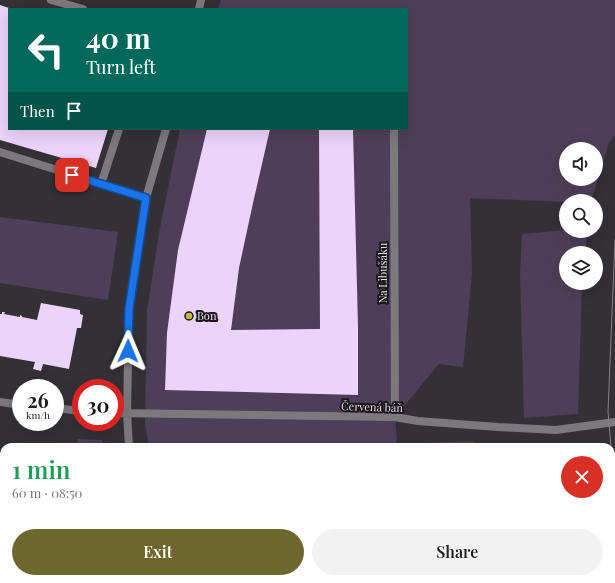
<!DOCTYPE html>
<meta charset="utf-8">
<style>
:root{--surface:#fff;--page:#f2f2f2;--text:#222;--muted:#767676;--accent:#6d662d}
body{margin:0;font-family:"Playfair Display",serif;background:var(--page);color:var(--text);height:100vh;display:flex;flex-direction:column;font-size:15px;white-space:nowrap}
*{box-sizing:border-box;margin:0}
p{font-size:13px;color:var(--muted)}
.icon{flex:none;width:22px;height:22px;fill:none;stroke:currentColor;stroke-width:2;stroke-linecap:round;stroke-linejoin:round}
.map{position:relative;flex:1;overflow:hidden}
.sheet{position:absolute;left:0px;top:443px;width:615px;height:140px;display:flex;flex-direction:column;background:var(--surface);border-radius:12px 12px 0 0;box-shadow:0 4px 16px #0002}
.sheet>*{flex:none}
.banner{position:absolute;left:8px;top:8px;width:400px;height:122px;border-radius:0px;box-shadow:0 4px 16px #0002;background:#00695c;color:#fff;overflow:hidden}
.fabs{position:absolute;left:559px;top:142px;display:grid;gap:8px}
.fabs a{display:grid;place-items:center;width:44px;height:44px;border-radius:50%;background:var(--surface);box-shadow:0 4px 16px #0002;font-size:20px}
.speed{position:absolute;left:12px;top:379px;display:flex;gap:8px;font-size:20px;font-weight:700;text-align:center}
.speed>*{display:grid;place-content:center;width:52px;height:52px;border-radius:50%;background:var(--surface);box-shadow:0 4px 16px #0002;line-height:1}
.speed small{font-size:10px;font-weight:400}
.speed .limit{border:6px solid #d22;background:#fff;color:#111}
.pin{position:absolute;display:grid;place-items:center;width:34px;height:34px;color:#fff;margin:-17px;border-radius:8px;box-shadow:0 2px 6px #0006}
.me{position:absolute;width:44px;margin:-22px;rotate:1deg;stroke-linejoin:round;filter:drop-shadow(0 0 3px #0008)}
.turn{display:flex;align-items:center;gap:14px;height:84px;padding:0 12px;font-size:18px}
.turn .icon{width:52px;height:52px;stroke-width:2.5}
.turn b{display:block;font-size:28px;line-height:34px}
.then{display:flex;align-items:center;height:38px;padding:0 12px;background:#0003;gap:8px;font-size:15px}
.round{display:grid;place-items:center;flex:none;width:42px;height:42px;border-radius:21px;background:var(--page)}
.headline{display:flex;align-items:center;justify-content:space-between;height:68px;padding:0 12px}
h1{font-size:24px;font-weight:600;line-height:30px;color:#1e9e55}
.button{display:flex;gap:8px;margin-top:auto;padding:8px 12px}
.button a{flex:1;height:46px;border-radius:24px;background:var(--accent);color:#fff;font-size:16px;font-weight:600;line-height:46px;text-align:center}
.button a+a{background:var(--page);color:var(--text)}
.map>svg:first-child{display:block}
.green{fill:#4f3e59;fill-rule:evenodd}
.building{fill:#ebd3fa}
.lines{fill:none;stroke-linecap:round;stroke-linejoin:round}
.lane{stroke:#7b797c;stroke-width:8}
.street{stroke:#7b797c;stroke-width:8}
.tram{stroke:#858286;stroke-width:1}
.route-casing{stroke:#114b97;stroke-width:10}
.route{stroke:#1a73e8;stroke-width:7}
.poi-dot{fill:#c9ba3a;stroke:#1b191c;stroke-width:1.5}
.labels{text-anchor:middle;stroke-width:4;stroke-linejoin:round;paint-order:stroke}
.street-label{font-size:11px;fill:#e2e0e3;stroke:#1b191c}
.poi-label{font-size:11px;fill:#e2e0e3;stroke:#1b191c;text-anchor:start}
</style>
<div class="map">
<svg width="615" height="583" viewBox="0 0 615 583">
<rect width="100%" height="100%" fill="#343136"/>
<path class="green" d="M 221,0 L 615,0 L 615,135 L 609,143 L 591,201 L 566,201 L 566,202 L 470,198 L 472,274 L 463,367 L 439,364 L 395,417 L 397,444 L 474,441 L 475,447 L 149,447 L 145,424 L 147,311 L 159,233 L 180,129 L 407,129 L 407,9 L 218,9 ZM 566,149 L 596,149 L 596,179 L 566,179 Z
M 0,217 L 118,232 L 108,300 L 0,283 Z
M 566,230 L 566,231 L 588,231 L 585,253 L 566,253 L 566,283 L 582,283 L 578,414 L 524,418 L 520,273 L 522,234 Z
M 78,439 L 102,440 L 103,447 L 77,447 Z
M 0,452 L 4,452 L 4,476 L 0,496 Z
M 172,579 L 265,579 L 264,580 L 266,583 L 173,583 Z
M 416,579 L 537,579 L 538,583 L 418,583 Z"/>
<path class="building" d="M 0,5 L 12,9 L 9,9 L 9,129 L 108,129 L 96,168 L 0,140 Z
M 207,129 L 270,129 L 253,203 L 239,268 L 231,330 L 320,329 L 319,129 L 353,129 L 358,327 L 358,395 L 165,390 L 167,333 L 178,250 Z
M 41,303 L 80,310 L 80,314 L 83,315 L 81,328 L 77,328 L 69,369 L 43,364 L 41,371 L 33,369 L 35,362 L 0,356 L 0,314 L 2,314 L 2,312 L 5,312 L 4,314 L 20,317 L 20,315 L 22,316 L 22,317 L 37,320 Z
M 573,444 L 574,447 L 548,447 L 548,446 Z
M 3,482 L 4,482 L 4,560 L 0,560 L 0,496 Z
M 611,576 L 615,583 L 551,583 L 550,580 L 553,579 L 611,579 Z"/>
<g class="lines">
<path class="lane" d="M 51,0 L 83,9
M 0,152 L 146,198
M 101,184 L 119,129"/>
<path class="street" d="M 199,9 L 201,0
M 394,129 L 395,417
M 0,402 L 21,405
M 55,408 L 81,411
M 115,413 L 395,417 L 418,421 L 498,427 L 556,430 L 615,422
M 129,447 L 127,413 L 129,309 L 146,198 L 166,129
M 149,579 L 150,583
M 401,579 L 403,583
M 321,583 L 331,579"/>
<path class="tram" d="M 611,447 L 608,412 L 615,240
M 611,449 L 615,474"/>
</g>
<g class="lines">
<defs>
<path id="route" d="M 72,175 L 146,198 L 129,309 L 128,351"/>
</defs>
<use href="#route" class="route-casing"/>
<use href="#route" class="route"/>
</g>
<circle class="poi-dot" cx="189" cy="316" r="4"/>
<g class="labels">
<g class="street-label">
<text transform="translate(383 273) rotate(-90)" y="4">Na Libušáku</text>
<text transform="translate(372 407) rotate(2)" y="4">Červená báň</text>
</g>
<g class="poi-label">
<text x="197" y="320">Bon</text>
</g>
</g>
</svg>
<div class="fabs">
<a><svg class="icon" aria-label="sound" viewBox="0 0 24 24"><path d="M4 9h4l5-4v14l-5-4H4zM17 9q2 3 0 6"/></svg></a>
<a><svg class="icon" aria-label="search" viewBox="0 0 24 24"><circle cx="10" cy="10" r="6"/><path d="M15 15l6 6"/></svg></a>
<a><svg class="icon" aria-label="layers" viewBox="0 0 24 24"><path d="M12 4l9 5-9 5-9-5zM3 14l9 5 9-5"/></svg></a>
</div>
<div class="speed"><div>26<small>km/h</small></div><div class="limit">30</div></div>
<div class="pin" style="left:72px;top:175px;background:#d93025"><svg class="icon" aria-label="arrive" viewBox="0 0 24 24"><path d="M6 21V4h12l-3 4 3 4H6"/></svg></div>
<svg class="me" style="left:128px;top:351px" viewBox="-20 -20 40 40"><path d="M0-17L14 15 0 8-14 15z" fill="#1a73e8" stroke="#fff" stroke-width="4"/></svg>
<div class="banner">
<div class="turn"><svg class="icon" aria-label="left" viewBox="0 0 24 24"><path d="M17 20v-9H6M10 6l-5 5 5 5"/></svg><div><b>40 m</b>Turn left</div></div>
<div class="then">Then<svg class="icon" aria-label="arrive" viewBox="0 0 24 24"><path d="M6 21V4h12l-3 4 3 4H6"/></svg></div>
</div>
<section class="sheet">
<div class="headline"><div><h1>1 min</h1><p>60 m · 08:50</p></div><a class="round" style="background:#d93025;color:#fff"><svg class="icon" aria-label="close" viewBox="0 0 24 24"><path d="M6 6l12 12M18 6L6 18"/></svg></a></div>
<div class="button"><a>Exit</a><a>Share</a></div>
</section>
</div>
